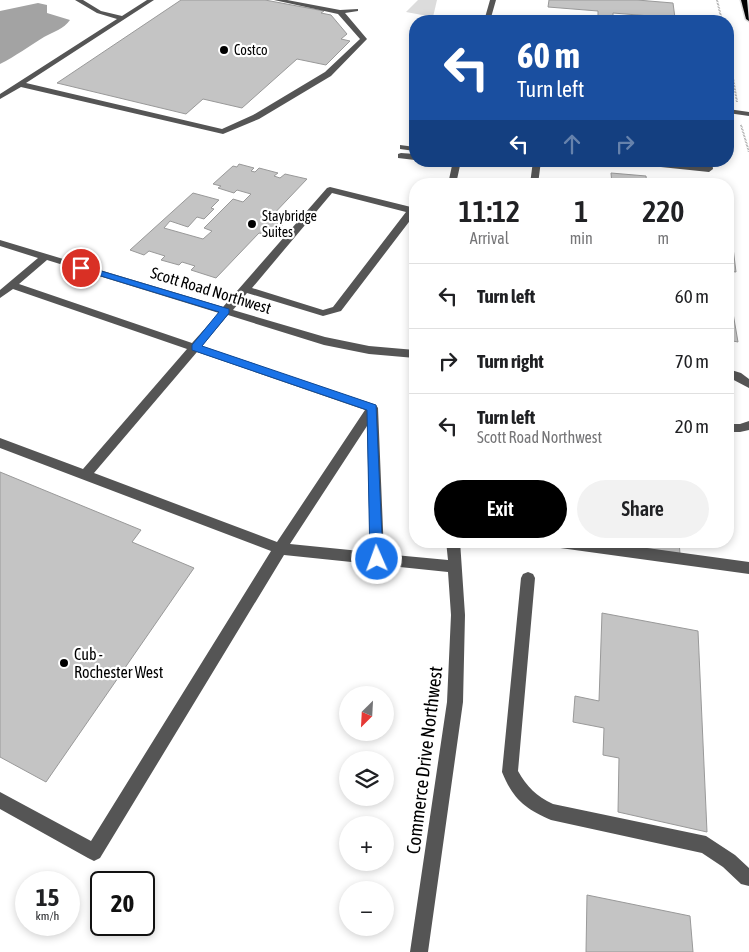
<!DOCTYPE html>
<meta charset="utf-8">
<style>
:root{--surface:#fff;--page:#f2f2f2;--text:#202124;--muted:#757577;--line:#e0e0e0;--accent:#000}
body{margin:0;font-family:"Asap Condensed",sans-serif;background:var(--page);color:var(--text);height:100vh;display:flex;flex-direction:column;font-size:19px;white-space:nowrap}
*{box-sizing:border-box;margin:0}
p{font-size:16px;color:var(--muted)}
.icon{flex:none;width:28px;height:28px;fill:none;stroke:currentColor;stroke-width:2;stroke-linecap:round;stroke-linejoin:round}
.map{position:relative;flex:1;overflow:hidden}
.sheet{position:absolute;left:409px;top:178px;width:325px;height:370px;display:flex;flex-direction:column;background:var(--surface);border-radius:20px;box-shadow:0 2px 8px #0003}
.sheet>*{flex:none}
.banner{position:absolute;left:409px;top:15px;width:325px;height:152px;border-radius:20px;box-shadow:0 2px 8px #0003;background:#1a4fa0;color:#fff;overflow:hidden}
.needle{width:32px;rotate:204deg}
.tools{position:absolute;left:339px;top:686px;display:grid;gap:10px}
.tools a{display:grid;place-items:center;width:55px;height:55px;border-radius:50%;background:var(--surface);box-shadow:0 2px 8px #0003;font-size:25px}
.speed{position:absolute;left:15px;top:871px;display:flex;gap:10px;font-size:25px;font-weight:700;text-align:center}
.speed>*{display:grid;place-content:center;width:65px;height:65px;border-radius:50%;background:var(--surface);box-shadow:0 2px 8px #0003;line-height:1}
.speed small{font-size:12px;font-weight:400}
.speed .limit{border:2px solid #111;border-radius:8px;background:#fff;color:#111}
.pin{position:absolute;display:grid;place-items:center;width:42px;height:42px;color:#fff;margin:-21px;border:2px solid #fff;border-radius:50%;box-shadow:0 1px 5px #0007}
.me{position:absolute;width:55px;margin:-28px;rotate:358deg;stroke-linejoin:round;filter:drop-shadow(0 0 4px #0008)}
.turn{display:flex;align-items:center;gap:18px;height:105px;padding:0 25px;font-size:22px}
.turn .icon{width:65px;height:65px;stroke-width:2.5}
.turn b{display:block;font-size:35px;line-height:42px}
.lanes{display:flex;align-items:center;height:48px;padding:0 25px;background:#0003;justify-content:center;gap:25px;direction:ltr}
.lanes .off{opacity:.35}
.eta{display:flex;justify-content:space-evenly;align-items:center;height:85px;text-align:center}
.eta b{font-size:30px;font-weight:600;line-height:35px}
.cta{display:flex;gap:10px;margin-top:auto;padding:10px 25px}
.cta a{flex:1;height:58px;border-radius:30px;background:var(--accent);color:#fff;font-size:20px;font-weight:600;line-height:58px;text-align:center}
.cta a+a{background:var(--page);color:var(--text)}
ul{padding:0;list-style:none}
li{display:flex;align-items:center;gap:15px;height:65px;padding:0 25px;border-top:1px solid var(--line)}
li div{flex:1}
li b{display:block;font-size:19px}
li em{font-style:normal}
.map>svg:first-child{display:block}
.green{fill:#dcdcdc}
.water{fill:#a3a3a3}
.building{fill:#c4c4c4;stroke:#999}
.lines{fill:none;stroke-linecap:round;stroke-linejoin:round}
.major-casing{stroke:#dbdbdb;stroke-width:3}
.path{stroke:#777;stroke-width:2;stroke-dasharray:0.5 1;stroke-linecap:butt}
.minor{fill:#555;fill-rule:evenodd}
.major{fill:#000;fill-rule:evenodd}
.route{fill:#1a73e8;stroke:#114b97}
.poi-dot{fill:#000;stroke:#fff;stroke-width:2}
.labels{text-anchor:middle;stroke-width:4.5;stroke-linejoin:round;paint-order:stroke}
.far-poi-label{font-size:14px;fill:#000;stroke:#fff;text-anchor:start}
.street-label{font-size:16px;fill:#000;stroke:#fff}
.poi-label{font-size:16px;fill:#000;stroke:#fff;text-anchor:start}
.near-street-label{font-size:19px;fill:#000;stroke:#fff}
</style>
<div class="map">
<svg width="749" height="952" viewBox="0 0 749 952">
<rect width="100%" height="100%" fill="#fff"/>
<path class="green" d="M 418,0 L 437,0 L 433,17 L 406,12 Z"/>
<path class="water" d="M 38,3 L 47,5 L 47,13 L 70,20 C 64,29 53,32 44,37 C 29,46 16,56 0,64 L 0,11 Z"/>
<path class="building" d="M 181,0 L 265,0 L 324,11 L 321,13 L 331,15 L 347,34 L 341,39 L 350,41 L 326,65 L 297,59 L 242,108 L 203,99 L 186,114 L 57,83 Z
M 549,0 L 637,0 L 673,3 L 675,18 L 613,13 L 613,21 L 598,20 L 598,11 L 548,7 Z
M 239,164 L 254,168 L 251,171 L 255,172 L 259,168 L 278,173 L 274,176 L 280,178 L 285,174 L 307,179 L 268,220 L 283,225 L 272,236 L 259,233 L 216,278 L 191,270 L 195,266 L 182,262 L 179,265 L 161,260 L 165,256 L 149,251 L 144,255 L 130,250 L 193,193 L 219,200 L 211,208 L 214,209 L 204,219 L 197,217 L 188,227 L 170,221 L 164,228 L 203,239 L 212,231 L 204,228 L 233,199 L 243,202 L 251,194 L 237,190 L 234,193 L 218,188 L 221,186 L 213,184 L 233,166 L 237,167 Z
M 611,173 L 646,176 L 647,184 L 612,184 Z
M 728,231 L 731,231 L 736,272 L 728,271 Z
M 728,290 L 729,290 L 738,342 L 728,340 Z
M 0,472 L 141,530 L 132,542 L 194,568 L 46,782 L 0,757 Z
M 601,541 L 679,541 L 680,554 Z
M 602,613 L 698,631 L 707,832 L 618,812 L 619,758 L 603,755 L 604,728 L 573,722 L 575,696 L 599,701 Z
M 587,895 L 690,916 L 693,952 L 586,952 Z"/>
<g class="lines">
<defs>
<path id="major" d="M 741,0 L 747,0 L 749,21 L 746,19 Z"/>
</defs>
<use href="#major" class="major-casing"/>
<path class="path" d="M 717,0 L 722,21
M 728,48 L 737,102
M 741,125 L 749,152"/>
<path class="minor" d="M 75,0 L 83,0 L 101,11 L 122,16 L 147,0 L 154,0 L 26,83 L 222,129 L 253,115 L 325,72 L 360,39 L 338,14 L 274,0 L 287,0 L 340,10 L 358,9 L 358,11 L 345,13 L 367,39 L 331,76 L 259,119 L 223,134 L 21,87 L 0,99 L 0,94 L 117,19 L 97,13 Z
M 490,0 L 496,0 L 490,21 L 484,21 Z
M 728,109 L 749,112 L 749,116 L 728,113 Z
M 400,145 L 415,147 L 415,151 L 400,149 Z
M 401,153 L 415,154 L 415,160 L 398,158 L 398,154 Z
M 453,161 L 461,161 L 456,184 L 448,184 Z
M 533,161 L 541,161 L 538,184 L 530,184 Z
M 628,161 L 659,161 L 704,166 L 704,161 L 712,161 L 713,169 L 709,172 L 632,164 Z
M 330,187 L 415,208 L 415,214 L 341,311 L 323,316 L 247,293 L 233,310 L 325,337 L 369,346 L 415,350 L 415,358 L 369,354 L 324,345 L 228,315 L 202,346 L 376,405 L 378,408 L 384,554 L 448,560 L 446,541 L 460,541 L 465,615 L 463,702 L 428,952 L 410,952 L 447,702 L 451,615 L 448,572 L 284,555 L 100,858 L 94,861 L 88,858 L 0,809 L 0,792 L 91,841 L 271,551 L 0,448 L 0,438 L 83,469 L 187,349 L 13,289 L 0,298 L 0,290 L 38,258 L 0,246 L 0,240 L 223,307 L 327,188 ZM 332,193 L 406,212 L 333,307 L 323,310 L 252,288 ZM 47,260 L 219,313 L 192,343 L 19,284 ZM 197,352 L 365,410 L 277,542 L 94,473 ZM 367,426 L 370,552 L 290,544 Z
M 728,369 L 741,373 L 749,379 L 749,388 L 728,377 Z
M 749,421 L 749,430 L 740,432 L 728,432 L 728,424 L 740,424 Z
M 546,541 L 596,541 L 749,562 L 749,574 L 553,547 L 548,545 Z
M 528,572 L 533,574 L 535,578 L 518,771 C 527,787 536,796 553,804 L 706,836 L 735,855 L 749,868 L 749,886 L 741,884 L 723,867 L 702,853 L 551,820 C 525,809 513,799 502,772 L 521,578 L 523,574 Z"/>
<use href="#major" class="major"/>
</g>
<path class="route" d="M 81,265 L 229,309 L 229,313 L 202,346 L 376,405 L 383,559 L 381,562 L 377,564 L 372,562 L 370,559 L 367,410 L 192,350 L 192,345 L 219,312 L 78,269 L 78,266 Z"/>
<g class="poi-dot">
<circle cx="224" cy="50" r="5"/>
<circle cx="252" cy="224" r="5"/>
<circle cx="64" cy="663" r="5"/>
</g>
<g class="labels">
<g class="far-poi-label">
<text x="234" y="55">Costco</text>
<text x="262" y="221">Staybridge<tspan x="262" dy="16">Suites</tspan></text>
</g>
<g class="street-label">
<text transform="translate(211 290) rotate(17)" y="6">Scott Road Northwest</text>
</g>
<g class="poi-label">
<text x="74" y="660">Cub -<tspan x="74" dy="18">Rochester West</tspan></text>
</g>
<g class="near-street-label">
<text transform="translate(424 760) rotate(-83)" y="7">Commerce Drive Northwest</text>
</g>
</g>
</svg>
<div class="tools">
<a><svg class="needle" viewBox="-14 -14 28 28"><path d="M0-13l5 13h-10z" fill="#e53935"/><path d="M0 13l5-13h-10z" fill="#757577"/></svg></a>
<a><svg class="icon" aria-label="layers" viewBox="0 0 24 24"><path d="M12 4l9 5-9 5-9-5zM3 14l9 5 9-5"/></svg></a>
<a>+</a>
<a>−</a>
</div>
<div class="speed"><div>15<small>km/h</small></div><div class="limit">20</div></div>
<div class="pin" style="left:81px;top:268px;background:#d93025"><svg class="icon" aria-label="arrive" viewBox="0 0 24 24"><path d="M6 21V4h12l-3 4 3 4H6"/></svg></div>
<svg class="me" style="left:377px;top:559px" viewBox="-20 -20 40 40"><circle r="17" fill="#1a73e8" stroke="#fff" stroke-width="3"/><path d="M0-11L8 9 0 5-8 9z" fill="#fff"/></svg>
<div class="banner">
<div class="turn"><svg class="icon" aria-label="left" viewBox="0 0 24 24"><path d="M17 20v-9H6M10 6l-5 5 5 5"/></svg><div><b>60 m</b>Turn left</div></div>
<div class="lanes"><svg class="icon" aria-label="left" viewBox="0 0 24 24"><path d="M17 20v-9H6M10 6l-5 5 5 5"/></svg><svg class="icon off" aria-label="ahead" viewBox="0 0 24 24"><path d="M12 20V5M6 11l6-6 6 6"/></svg><svg class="icon off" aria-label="right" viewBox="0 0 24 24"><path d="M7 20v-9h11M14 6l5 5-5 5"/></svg></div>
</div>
<section class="sheet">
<div class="eta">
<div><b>11:12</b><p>Arrival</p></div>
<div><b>1</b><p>min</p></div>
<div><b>220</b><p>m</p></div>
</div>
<ul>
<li><svg class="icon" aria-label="left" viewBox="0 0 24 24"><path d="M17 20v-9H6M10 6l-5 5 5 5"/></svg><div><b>Turn left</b></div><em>60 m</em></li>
<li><svg class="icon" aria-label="right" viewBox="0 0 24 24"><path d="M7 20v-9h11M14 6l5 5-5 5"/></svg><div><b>Turn right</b></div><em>70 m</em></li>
<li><svg class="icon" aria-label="left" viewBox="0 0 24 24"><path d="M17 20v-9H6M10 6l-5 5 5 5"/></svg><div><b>Turn left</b><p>Scott Road Northwest</p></div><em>20 m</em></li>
</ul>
<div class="cta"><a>Exit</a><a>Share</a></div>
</section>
</div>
